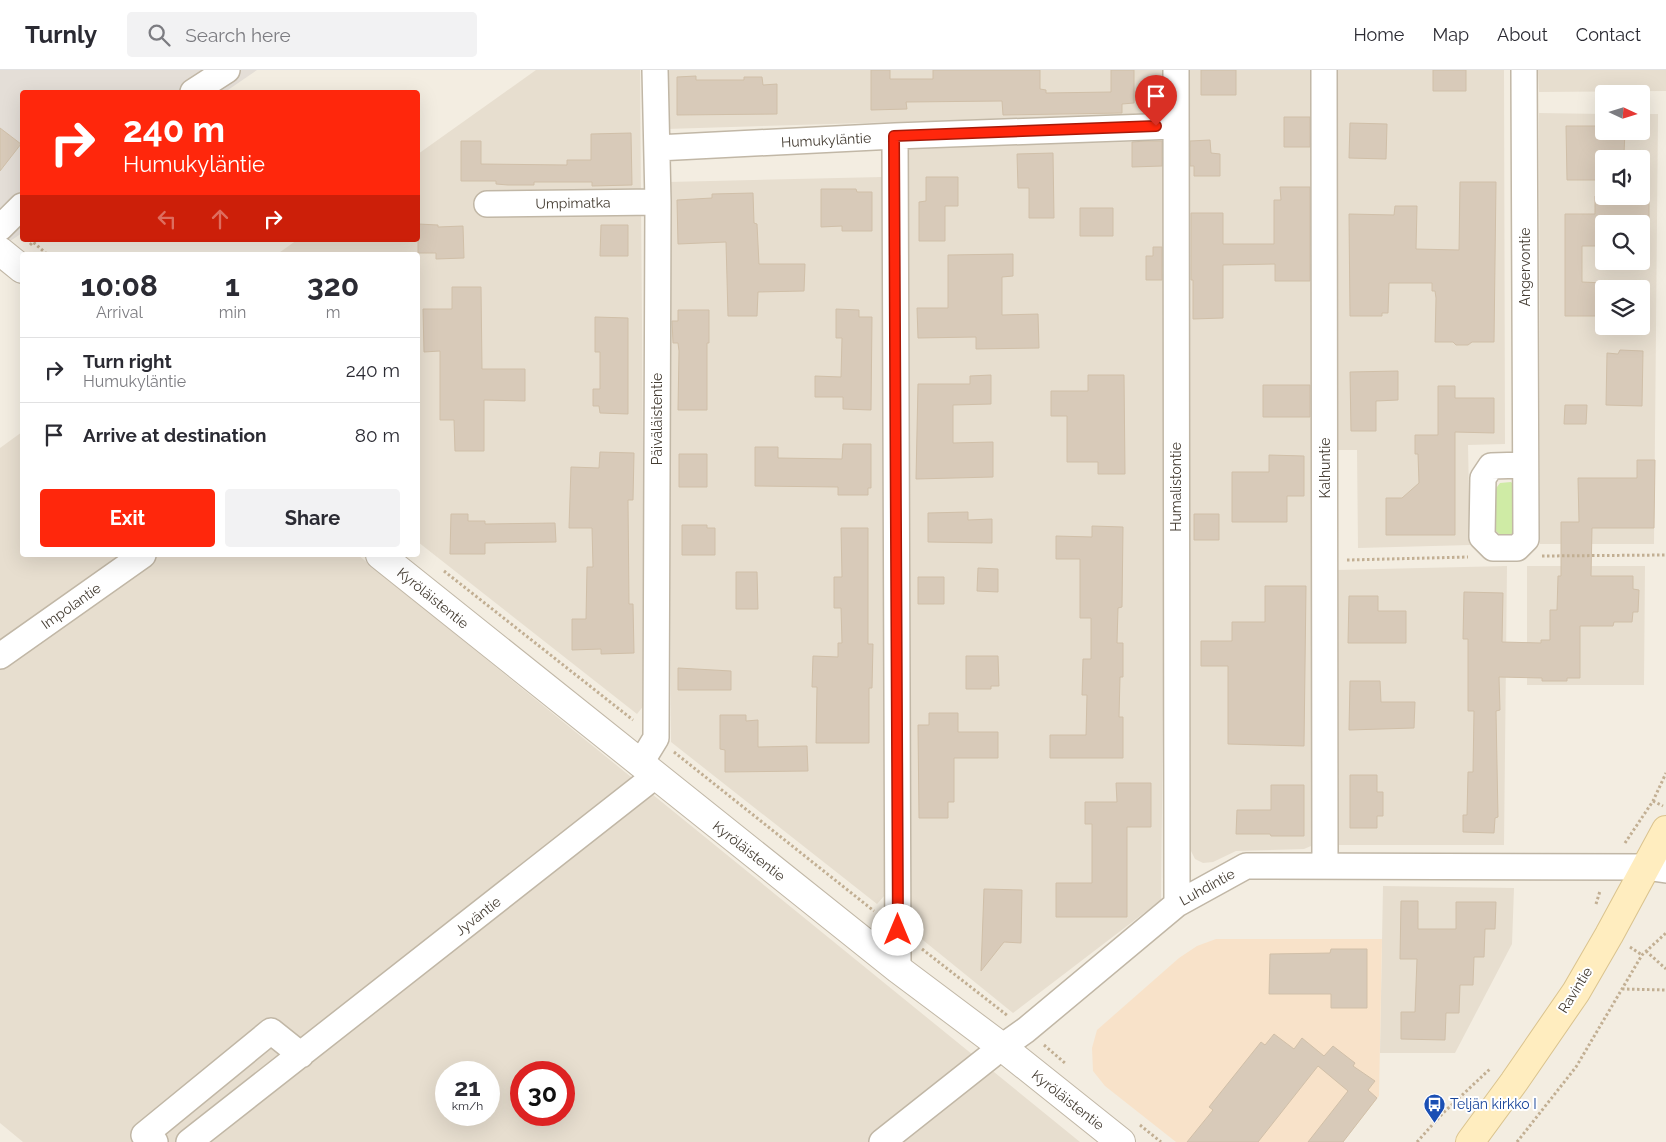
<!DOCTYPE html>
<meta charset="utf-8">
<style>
:root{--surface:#fff;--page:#f2f2f3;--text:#2b2b33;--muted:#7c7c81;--line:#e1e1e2;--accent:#ff270c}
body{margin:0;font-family:Raleway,sans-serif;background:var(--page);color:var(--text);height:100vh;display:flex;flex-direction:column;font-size:19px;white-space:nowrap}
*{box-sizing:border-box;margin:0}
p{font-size:16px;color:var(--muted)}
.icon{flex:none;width:28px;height:28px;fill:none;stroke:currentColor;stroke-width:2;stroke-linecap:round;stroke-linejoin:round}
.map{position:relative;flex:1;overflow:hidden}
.side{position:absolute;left:20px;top:182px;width:400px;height:305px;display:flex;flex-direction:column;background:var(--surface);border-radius:5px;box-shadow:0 5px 20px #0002}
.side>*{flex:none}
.banner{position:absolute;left:20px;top:20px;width:400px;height:152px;border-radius:5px;box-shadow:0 5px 20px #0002;background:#ff270c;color:#fff;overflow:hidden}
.needle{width:32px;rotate:94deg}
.controls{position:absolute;left:1595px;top:15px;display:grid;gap:10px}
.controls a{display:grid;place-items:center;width:55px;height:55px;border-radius:5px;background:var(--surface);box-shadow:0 5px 20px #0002;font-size:25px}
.speed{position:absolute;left:435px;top:991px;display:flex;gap:10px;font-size:25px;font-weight:700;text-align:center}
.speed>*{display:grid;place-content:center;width:65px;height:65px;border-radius:50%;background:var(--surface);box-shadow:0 5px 20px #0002;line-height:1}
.speed small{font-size:12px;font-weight:400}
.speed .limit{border:8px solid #d22;background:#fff;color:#111}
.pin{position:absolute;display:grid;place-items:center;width:42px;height:42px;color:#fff;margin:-51px -21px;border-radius:50% 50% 50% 0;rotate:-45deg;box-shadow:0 0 5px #0007}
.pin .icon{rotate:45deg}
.me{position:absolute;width:55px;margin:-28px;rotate:0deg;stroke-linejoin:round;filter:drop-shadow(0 0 4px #0008)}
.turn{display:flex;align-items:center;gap:18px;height:105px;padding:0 20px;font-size:22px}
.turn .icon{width:65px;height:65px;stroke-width:2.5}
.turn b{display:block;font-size:35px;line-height:42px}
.lanes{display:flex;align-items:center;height:48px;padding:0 20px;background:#0003;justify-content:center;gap:25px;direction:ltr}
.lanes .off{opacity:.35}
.eta{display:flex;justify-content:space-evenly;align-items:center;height:85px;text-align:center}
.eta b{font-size:30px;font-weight:700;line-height:35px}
.primary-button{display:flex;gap:10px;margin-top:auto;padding:10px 20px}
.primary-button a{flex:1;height:58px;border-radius:5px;background:var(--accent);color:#fff;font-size:20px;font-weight:700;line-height:58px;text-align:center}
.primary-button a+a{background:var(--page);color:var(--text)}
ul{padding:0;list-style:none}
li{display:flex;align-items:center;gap:15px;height:65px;padding:0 20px;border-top:1px solid var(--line)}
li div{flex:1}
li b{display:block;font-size:19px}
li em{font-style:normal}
header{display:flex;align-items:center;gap:30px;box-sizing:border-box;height:70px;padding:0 25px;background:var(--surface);border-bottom:1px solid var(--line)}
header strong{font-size:24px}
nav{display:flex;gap:28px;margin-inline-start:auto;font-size:18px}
.search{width:350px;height:45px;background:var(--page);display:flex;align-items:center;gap:12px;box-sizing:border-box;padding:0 18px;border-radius:5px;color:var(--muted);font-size:19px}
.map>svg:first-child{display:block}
.residential{fill:#e7decf;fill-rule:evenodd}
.commercial{fill:#f8e2c9}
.industrial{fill:#e4ded7}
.green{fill:#cfeba5}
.building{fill:#d8cab9;stroke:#d0bfa8}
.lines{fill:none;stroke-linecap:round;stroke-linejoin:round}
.minor-casing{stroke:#c1b7a6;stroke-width:28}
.tertiary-casing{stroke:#c1b7a6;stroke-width:30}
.secondary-casing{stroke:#dac38e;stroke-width:30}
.path{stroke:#c2af93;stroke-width:3;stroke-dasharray:2.5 2.5;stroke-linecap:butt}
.minor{stroke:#fff;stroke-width:25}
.tertiary{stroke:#fff;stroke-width:28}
.secondary{stroke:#ffedbf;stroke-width:28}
.route-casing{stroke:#a61908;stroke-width:12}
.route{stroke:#ff270c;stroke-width:9}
.labels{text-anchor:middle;stroke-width:4;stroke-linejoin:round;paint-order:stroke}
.street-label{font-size:14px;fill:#443c32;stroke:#fff}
.transit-label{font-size:14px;fill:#164399;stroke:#fff;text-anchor:start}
</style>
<header>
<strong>Turnly</strong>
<div class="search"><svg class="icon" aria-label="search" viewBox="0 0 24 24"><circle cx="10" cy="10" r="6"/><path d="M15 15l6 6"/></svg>Search here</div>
<nav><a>Home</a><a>Map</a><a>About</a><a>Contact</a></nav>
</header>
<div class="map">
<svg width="1666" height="1072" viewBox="0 0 1666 1072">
<rect width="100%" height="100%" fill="#f3ede1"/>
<path class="residential" d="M 536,0 L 640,0 L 645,634 L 637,644 L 418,472 L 418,185 L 276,185 L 297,170 L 418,170 L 418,84 Z
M 665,0 L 1166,0 L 1166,44 L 666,59 Z
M 1188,0 L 1311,0 L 1314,770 L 1311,776 L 1304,779 L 1236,781 L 1213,792 L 1203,793 L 1195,789 L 1190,779 Z
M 1337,0 L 1504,0 L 1505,374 L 1468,375 L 1470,475 L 1358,478 L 1357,380 L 1336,380 Z
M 1538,0 L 1666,0 L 1666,21 L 1539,22 Z
M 1539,43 L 1604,44 L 1604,61 L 1641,61 L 1641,44 L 1658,44 L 1654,474 L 1540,474 ZM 1604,89 L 1641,89 L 1641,126 L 1604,126 ZM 1604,154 L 1641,154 L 1641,191 L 1604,191 ZM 1604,219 L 1641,219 L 1641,256 L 1604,256 Z
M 1169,71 L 1161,830 L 1013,943 L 908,858 L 905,77 Z
M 882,107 L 885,825 L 877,834 L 671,672 L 668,112 Z
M 22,362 L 22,485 L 358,485 L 1080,1072 L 23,1072 L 0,1053 L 0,378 ZM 446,1002 L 489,1002 L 489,1045 L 446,1045 ZM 521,1002 L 564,1002 L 564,1045 L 521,1045 Z
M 1507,496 L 1504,775 L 1336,775 L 1336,500 Z
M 1527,496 L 1645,496 L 1644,615 L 1527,615 Z
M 1383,816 L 1514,818 L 1512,874 L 1455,983 L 1380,983 Z"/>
<path class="commercial" d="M 1216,869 L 1382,869 L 1379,1026 L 1343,1072 L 1176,1072 L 1105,1016 L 1093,1001 L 1092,978 L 1097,960 L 1179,888 L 1197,876 Z"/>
<path class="industrial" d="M 0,0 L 257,0 L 225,22 L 22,22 L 22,163 L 0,178 Z"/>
<path class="green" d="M 1511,412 L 1517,418 L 1516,460 L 1510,465 L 1500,465 L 1494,459 L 1494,421 L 1500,413 Z"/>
<path class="building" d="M 871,0 L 890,0 L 890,9 L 933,9 L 933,0 L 1040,0 L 1040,19 L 1046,20 L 1046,23 L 1111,22 L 1111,0 L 1134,0 L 1134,33 L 1122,34 L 1122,43 L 1003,45 L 1002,31 L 906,32 L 907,39 L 871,40 Z
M 1201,0 L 1236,0 L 1236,25 L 1201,25 Z
M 1433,0 L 1466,0 L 1466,21 L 1433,21 Z
M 696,6 L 696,10 L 744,10 L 744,7 L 762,7 L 763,15 L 777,14 L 777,44 L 677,45 L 677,7 Z
M 1284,47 L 1310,47 L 1310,77 L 1284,77 Z
M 1350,53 L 1387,54 L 1386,89 L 1349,88 Z
M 1566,56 L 1604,56 L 1604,61 L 1625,61 L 1624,84 L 1598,84 L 1598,110 L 1567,110 Z
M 0,58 L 21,74 L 0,101 Z
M 631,63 L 632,115 L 592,116 L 592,112 L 534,112 L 534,115 L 508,115 L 496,114 L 496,111 L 461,111 L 461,71 L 481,71 L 481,94 L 567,95 L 567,90 L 591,90 L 591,64 Z
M 1210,70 L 1211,83 L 1220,84 L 1220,106 L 1194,106 L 1194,96 L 1190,96 L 1190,71 Z
M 1146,71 L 1162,71 L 1162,96 L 1132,97 L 1132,72 Z
M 1053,83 L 1054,148 L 1029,148 L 1029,118 L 1018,118 L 1017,84 Z
M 926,107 L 958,107 L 958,136 L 945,136 L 945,171 L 919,171 L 919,132 L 926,131 Z
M 1460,112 L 1496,112 L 1494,272 L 1472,272 L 1468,275 L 1456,275 L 1453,272 L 1435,272 L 1436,228 L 1435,221 L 1432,221 L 1432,213 L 1389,213 L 1388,243 L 1382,243 L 1382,246 L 1350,246 L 1349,144 L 1394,145 L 1395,136 L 1417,136 L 1416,179 L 1459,180 Z
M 1280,117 L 1310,117 L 1310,211 L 1275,211 L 1275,194 L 1223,195 L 1223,248 L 1193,249 L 1193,210 L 1191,210 L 1191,143 L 1223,143 L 1223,174 L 1274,174 L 1274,130 L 1281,130 Z
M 821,119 L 856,119 L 857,122 L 872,122 L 872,161 L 842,161 L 842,156 L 821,157 Z
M 753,123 L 754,153 L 757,154 L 759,194 L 805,194 L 804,221 L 758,222 L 757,246 L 728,246 L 726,172 L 678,174 L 677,130 L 712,128 L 712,124 Z
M 1595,126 L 1649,126 L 1649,154 L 1604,154 L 1604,176 L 1582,176 L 1582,212 L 1604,213 L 1604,246 L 1565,246 L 1565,144 L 1595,144 Z
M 1080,138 L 1113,138 L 1113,166 L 1080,166 Z
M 418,154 L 438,155 L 438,157 L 463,156 L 464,188 L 436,189 L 436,183 L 418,183 Z
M 601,155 L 628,155 L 628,186 L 600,186 Z
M 1153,177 L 1162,177 L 1162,210 L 1146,210 L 1146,186 L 1153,186 Z
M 1013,184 L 1013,206 L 1002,207 L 1002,245 L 1038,244 L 1039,278 L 976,279 L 976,267 L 918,268 L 917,238 L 948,238 L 948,185 Z
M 452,217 L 481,217 L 482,299 L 525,299 L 525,331 L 484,330 L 484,381 L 455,381 L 454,350 L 440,350 L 440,281 L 424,282 L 423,239 L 452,239 Z
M 836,239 L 859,240 L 859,247 L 872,247 L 871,340 L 843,339 L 843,327 L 815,327 L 815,306 L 841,307 L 842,268 L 836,268 Z
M 678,240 L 709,240 L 709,273 L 707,273 L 707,340 L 678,340 L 679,281 L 678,273 L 673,273 L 672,251 L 678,251 Z
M 595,247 L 628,248 L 628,344 L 600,343 L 599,336 L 593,336 L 593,319 L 600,319 L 600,282 L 595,282 Z
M 1620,280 L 1643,281 L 1642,336 L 1606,335 L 1607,283 L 1618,284 Z
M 1398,301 L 1398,330 L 1376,331 L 1376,361 L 1351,361 L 1350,302 Z
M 991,305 L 991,334 L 953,335 L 953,373 L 993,372 L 993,407 L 916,409 L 918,314 L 970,314 L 970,306 Z
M 1088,305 L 1124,305 L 1125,404 L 1098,404 L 1098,392 L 1067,392 L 1067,346 L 1051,346 L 1051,321 L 1088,321 Z
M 1263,315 L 1310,315 L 1310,347 L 1263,347 Z
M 1438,316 L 1455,316 L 1455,328 L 1494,328 L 1494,363 L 1455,362 L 1455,465 L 1386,465 L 1386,428 L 1402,428 L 1419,413 L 1418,384 L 1415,384 L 1415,365 L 1438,365 Z
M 1565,335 L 1587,335 L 1586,354 L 1564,354 Z
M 843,374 L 871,374 L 871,418 L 868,418 L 868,425 L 838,425 L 838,417 L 755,416 L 755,377 L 778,377 L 778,388 L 842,389 Z
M 600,382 L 634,383 L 633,430 L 628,430 L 629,534 L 633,534 L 634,583 L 601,584 L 601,579 L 572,580 L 572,549 L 586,549 L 587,497 L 593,497 L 592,458 L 569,458 L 571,397 L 599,398 Z
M 679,384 L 707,384 L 707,417 L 679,417 Z
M 1269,385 L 1304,386 L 1304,426 L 1287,426 L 1287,452 L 1232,452 L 1232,402 L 1269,402 Z
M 1637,390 L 1655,390 L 1654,458 L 1592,458 L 1591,506 L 1633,506 L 1633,519 L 1639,520 L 1638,542 L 1633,542 L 1632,552 L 1614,552 L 1613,556 L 1580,556 L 1580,608 L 1567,608 L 1567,611 L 1542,611 L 1542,608 L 1499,607 L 1500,640 L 1496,641 L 1498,747 L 1495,748 L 1494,763 L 1463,762 L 1463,745 L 1467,745 L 1468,702 L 1473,702 L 1474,641 L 1468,641 L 1468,569 L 1463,569 L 1464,522 L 1503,523 L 1502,572 L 1541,573 L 1541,570 L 1550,570 L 1550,540 L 1557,540 L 1558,506 L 1561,506 L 1561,452 L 1579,452 L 1578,408 L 1637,408 Z
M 968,442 L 968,450 L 992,449 L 992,473 L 928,472 L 928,443 Z
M 451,444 L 468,444 L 468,451 L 485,451 L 485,454 L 555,453 L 556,472 L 485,473 L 485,484 L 450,484 Z
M 1194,444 L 1219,444 L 1219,470 L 1194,470 Z
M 682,455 L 707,455 L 707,458 L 715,458 L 715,485 L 682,485 Z
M 1092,456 L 1123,457 L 1122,537 L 1118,538 L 1117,573 L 1123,573 L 1123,607 L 1120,607 L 1119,647 L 1123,647 L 1123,688 L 1050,688 L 1050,665 L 1086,665 L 1087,625 L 1082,625 L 1083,589 L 1091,589 L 1091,548 L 1080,548 L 1080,489 L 1056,489 L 1056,466 L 1092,467 Z
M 841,458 L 868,458 L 868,574 L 873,574 L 872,618 L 869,618 L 869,673 L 816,673 L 817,617 L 812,617 L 813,586 L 838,587 L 838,573 L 842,573 L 841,538 L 834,538 L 834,507 L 842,507 Z
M 978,498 L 998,499 L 998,522 L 977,521 Z
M 736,502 L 757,502 L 758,539 L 736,539 Z
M 918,507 L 944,507 L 944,534 L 918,534 Z
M 1265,516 L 1306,516 L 1304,676 L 1228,674 L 1228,596 L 1201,596 L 1201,571 L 1232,571 L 1232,552 L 1265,552 Z
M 1349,526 L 1378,526 L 1378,541 L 1406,541 L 1406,573 L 1348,573 Z
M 966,586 L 998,586 L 999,616 L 991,616 L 991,619 L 966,619 Z
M 678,598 L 731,601 L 731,620 L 678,620 Z
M 1350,611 L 1380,611 L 1381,632 L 1415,632 L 1414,658 L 1349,660 Z
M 929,643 L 958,643 L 958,662 L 998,662 L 998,688 L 954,688 L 954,732 L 948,732 L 948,748 L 919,748 L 918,655 L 929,655 Z
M 720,645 L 746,645 L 746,651 L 758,650 L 758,677 L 807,676 L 808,701 L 725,702 L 725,680 L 720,679 Z
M 1350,705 L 1377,705 L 1377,722 L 1383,722 L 1383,746 L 1377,746 L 1377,758 L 1350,758 Z
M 1116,713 L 1151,713 L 1151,757 L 1127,757 L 1127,847 L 1056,847 L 1056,813 L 1092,813 L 1092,754 L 1085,754 L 1085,732 L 1117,732 Z
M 1271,715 L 1304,715 L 1304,766 L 1271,766 L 1270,764 L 1236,764 L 1237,740 L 1271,740 Z
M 984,819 L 1022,820 L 1021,873 L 1004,872 L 981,901 Z
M 1401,831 L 1418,831 L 1418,859 L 1456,859 L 1456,832 L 1496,832 L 1495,859 L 1485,859 L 1484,887 L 1474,887 L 1473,915 L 1460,915 L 1459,943 L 1446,943 L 1445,970 L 1401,969 L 1401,942 L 1415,942 L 1417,889 L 1400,889 Z
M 1331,879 L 1367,879 L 1367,938 L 1331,938 L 1331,924 L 1269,924 L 1270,884 L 1330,883 Z
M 1274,964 L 1294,979 L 1302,968 L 1324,986 L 1333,976 L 1355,993 L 1353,996 L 1375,1011 L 1368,1020 L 1377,1028 L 1343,1072 L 1308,1072 L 1348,1021 L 1318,996 L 1258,1072 L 1187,1072 L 1213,1040 L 1209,1037 L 1261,972 L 1265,975 Z"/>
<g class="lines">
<defs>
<path id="minor" d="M 1176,0 L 1177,834
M 1324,0 L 1325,796
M 1524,0 L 1526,469 L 1517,478 L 1493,478 L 1482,467 L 1483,408 L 1491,396 L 1525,395
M 193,22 L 227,0
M 895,66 L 898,899
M 657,78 L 895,66 L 1175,56
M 487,134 L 658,132
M 0,158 L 22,136
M 0,586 L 143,485
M 640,694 L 656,668 L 658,132 L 655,0
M 155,1072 L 144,1065 L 271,961 L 301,985
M 189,1072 L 655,706
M 882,1072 L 1002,977 L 1026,960 L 1177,834 L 1246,796 L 1645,797 L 1666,800"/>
<path id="tertiary" d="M 0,181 L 22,199
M 380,485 L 898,899 L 1002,977 L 1121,1072"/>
<path id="secondary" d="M 1470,1072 L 1514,1012 L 1576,922 L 1609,865 L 1666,760"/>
</defs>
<use href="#minor" class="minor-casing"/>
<use href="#tertiary" class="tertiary-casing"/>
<use href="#secondary" class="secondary-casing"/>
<path class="path" d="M 30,175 L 33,172 L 48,185
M 1542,486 L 1666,485
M 1347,490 L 1468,487
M 444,501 L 633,650
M 674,682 L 874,841
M 1653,731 L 1663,736
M 1625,773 L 1653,731 L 1666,703
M 1596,834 L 1600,821
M 1630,877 L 1642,885
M 922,879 L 1008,946
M 1646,881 L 1666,899
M 1622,919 L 1666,920
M 1044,975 L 1066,994
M 1140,1055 L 1161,1072
M 1417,1072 L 1443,1043 L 1491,998
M 1517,1072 L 1576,997 L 1642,885 L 1666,863"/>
<use href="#minor" class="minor"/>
<use href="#tertiary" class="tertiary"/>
<use href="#secondary" class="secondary"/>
</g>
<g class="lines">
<defs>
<path id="route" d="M 898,860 L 894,66 L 1156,56"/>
</defs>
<use href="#route" class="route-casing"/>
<use href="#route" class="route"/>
</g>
<defs>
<symbol id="bus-pin" viewBox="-11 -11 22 30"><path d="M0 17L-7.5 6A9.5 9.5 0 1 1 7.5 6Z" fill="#1a4fb4" stroke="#fff"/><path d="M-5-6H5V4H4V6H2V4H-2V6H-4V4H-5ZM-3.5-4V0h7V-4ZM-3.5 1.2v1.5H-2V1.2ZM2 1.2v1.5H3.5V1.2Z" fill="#fff"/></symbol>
</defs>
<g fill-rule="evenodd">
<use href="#bus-pin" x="1422" y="1022" width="25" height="34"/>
</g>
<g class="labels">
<g class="street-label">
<text transform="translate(826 70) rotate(-3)" y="5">Humukyläntie</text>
<text transform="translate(573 133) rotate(-1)" y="5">Umpimatka</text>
<text transform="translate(1525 197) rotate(-90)" y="5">Angervontie</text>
<text transform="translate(657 349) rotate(-90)" y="5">Päiväläistentie</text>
<text transform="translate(1325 398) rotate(-90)" y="5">Kalhuntie</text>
<text transform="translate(1176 417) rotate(-90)" y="5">Humalistontie</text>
<text transform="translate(433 528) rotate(39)" y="5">Kyröläistentie</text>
<text transform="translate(71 536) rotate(-35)" y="5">Impolantie</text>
<text transform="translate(749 781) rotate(38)" y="5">Kyröläistentie</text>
<text transform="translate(1207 817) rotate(-29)" y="5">Luhdintie</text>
<text transform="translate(478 846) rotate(-38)" y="5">Jyväntie</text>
<text transform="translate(1575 920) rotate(-58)" y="5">Ravintie</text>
<text transform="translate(1068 1030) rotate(38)" y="5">Kyröläistentie</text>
</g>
<g class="transit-label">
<text x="1450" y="1039">Teljän kirkko I</text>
</g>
</g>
</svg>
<div class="controls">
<a><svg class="needle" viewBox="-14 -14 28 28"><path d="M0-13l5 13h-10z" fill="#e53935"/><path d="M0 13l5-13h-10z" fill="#7c7c81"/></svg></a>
<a><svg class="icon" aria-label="sound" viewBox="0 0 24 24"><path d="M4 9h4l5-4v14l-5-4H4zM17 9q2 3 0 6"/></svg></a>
<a><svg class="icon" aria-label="search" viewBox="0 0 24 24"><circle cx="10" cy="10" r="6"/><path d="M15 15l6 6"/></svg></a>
<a><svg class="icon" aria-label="layers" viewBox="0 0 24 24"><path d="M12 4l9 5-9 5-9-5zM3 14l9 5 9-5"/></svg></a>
</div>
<div class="speed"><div>21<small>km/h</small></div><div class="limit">30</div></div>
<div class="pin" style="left:1156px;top:56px;background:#d93025"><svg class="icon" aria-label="arrive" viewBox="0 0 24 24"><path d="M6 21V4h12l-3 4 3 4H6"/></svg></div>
<svg class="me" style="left:898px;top:860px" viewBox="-20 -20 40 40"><circle r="19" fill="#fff"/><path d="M0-13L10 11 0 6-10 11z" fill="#ff270c"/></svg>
<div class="banner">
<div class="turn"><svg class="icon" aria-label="right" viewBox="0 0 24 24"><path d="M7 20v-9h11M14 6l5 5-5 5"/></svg><div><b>240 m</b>Humukyläntie</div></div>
<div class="lanes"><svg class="icon off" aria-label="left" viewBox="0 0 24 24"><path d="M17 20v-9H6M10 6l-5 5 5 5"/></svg><svg class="icon off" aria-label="ahead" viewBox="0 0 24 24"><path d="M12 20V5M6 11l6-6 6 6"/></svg><svg class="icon" aria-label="right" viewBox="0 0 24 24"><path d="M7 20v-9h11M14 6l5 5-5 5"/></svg></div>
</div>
<section class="side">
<div class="eta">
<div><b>10:08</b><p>Arrival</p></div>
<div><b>1</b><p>min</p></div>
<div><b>320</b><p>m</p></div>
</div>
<ul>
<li><svg class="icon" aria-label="right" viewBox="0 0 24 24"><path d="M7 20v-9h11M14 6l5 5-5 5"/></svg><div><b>Turn right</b><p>Humukyläntie</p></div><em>240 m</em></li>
<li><svg class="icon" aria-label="arrive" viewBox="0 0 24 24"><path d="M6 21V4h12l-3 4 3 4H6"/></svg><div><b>Arrive at destination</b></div><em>80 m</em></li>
</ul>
<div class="primary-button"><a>Exit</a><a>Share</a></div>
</section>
</div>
